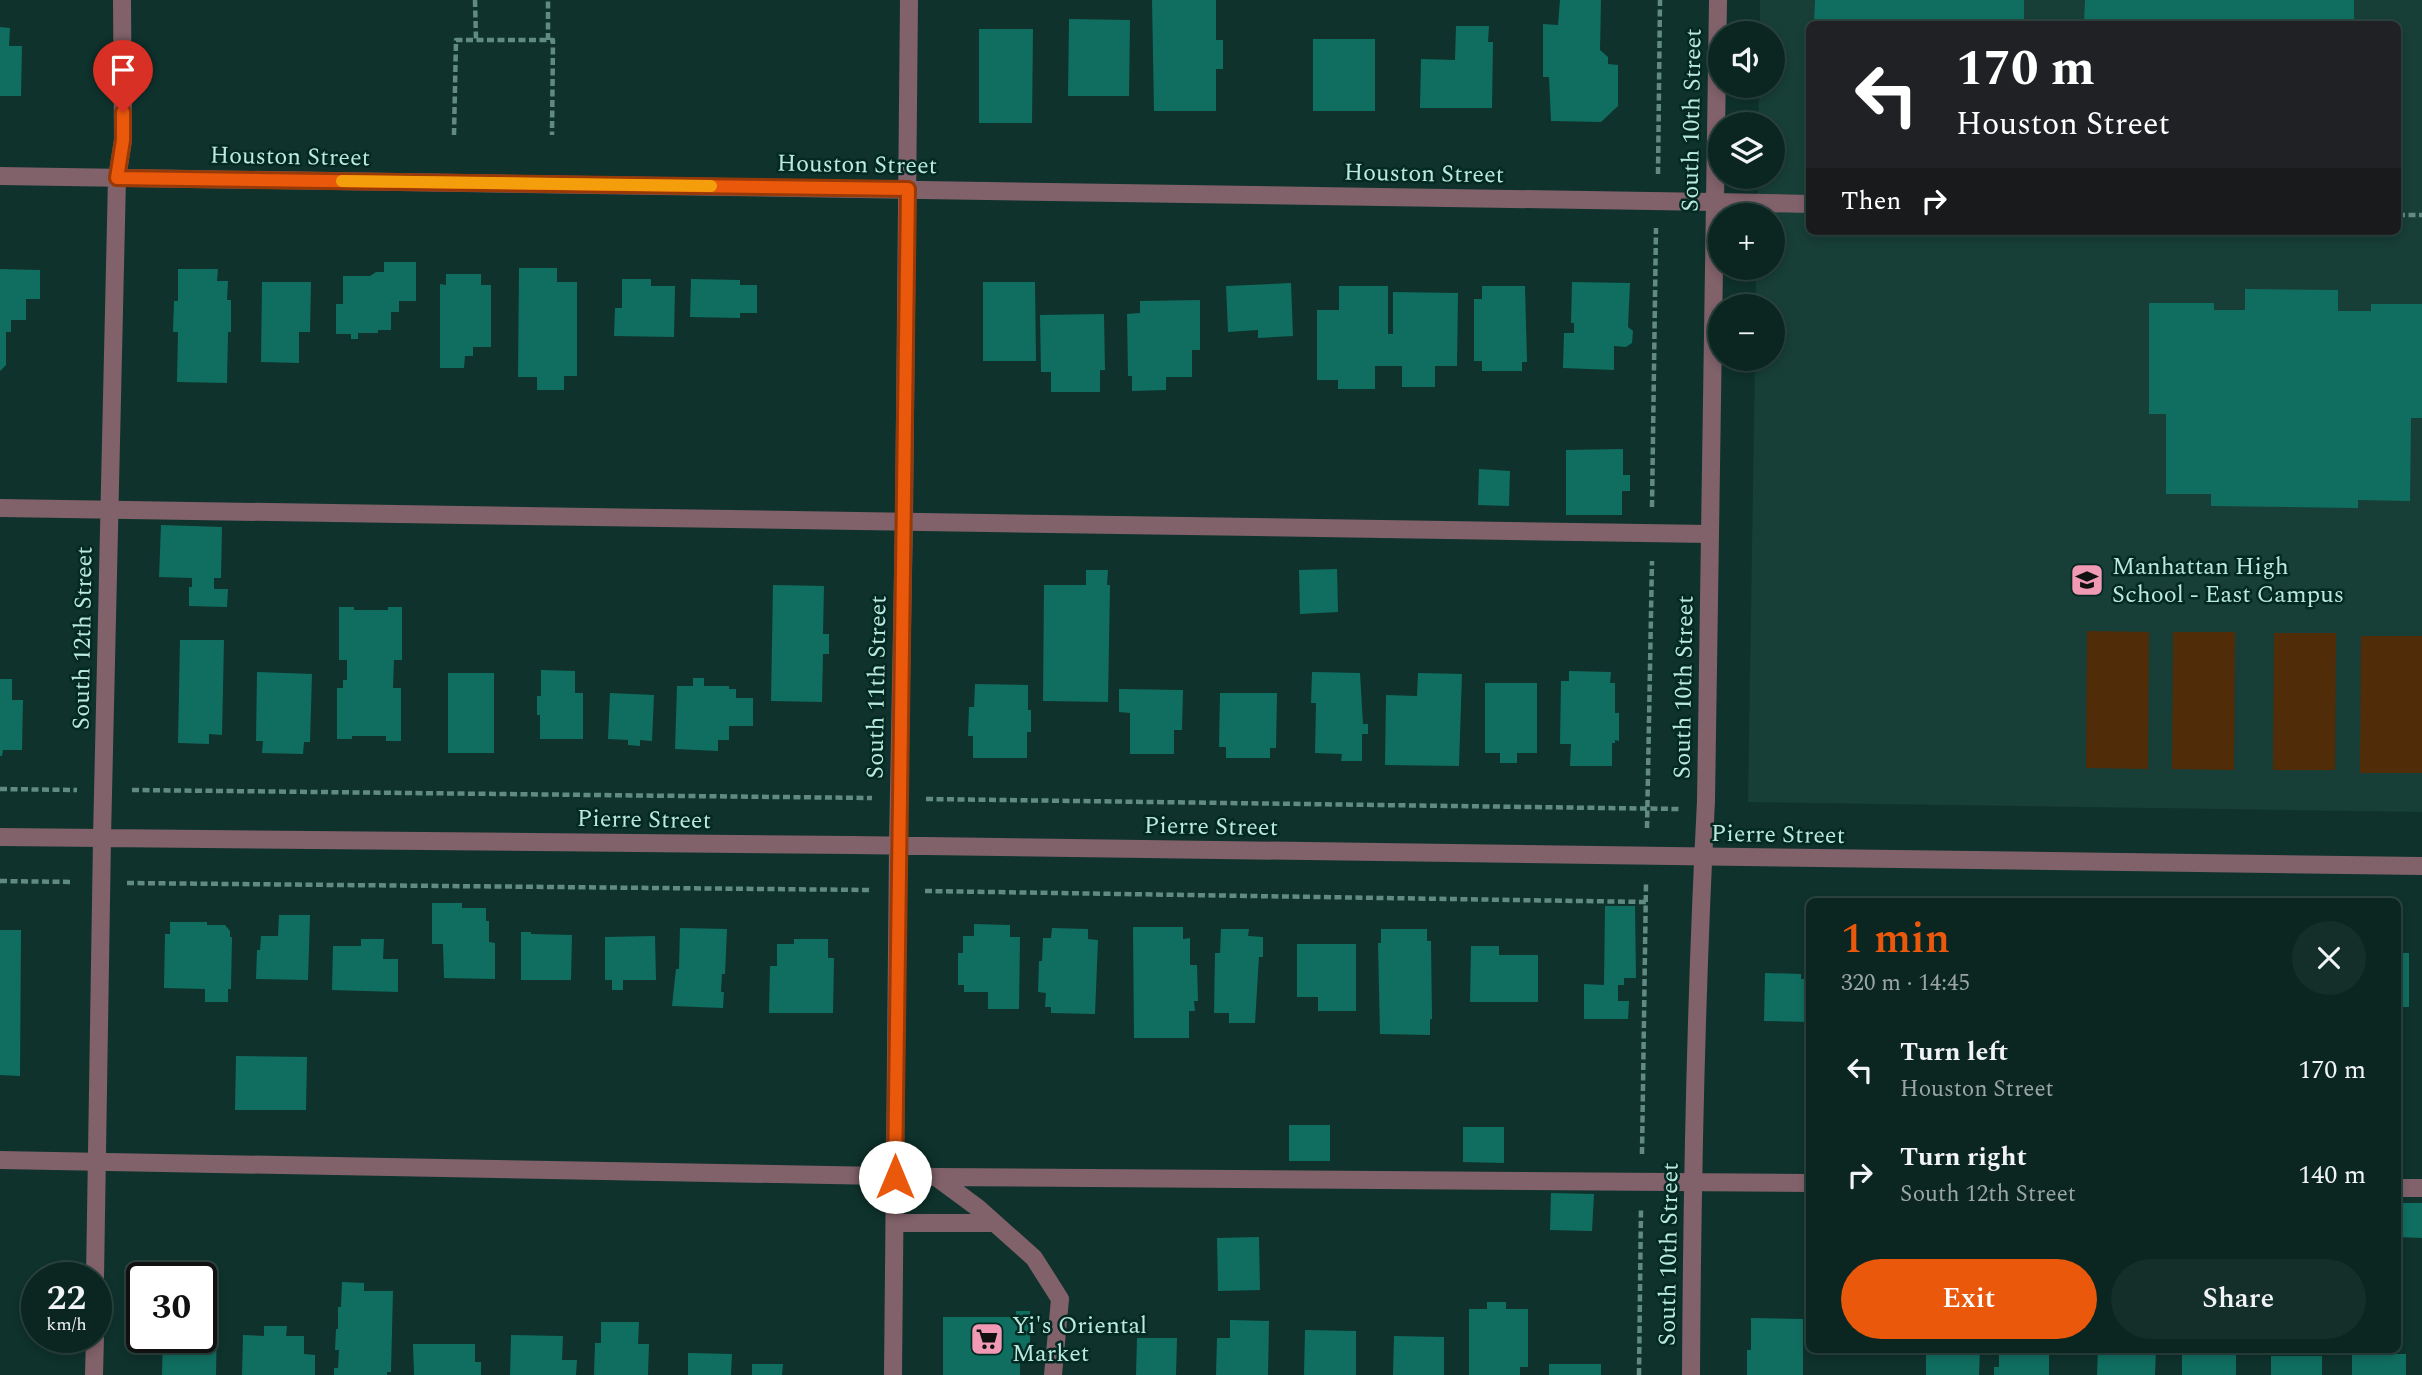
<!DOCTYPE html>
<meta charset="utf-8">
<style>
:root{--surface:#0b2621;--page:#142e2a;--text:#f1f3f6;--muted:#9aa5a5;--line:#2b433f;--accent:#ea580c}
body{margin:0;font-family:Spectral,serif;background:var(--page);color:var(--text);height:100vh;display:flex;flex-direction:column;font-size:26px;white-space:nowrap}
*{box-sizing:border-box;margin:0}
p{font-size:23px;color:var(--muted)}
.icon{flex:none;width:38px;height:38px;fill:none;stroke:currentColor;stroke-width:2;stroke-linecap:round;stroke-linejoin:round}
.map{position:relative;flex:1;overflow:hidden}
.side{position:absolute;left:1806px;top:898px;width:595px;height:455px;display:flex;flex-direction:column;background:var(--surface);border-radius:10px;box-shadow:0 4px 10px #0003,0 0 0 2px var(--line)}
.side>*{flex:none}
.top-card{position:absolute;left:1806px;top:21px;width:595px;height:214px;border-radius:10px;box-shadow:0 4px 10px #0003,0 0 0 2px var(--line);background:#202124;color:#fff;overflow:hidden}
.buttons{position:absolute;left:1708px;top:21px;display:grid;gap:14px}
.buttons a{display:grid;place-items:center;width:77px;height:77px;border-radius:50%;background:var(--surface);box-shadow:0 4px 10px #0003,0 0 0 2px var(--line);font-size:35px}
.speed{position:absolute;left:21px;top:1262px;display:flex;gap:14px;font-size:35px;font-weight:700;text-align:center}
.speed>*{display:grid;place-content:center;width:91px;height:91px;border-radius:50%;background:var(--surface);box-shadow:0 4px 10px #0003,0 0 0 2px var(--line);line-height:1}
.speed small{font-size:18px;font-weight:400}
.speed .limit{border:4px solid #111;border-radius:10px;background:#fff;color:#111}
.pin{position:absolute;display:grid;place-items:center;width:60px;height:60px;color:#fff;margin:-72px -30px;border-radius:50% 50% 50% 0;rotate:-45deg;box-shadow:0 0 7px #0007}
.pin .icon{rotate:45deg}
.me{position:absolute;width:77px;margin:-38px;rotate:0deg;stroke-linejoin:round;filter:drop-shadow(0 0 5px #0008)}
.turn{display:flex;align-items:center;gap:24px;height:147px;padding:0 35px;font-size:32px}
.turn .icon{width:91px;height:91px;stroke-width:2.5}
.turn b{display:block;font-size:49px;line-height:60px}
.then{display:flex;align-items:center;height:66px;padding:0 35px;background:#0003;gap:14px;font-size:26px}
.round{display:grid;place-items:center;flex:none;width:74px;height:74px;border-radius:37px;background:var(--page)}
.head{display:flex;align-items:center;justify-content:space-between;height:119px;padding:0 35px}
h1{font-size:42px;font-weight:600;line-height:52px;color:var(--accent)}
.button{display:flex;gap:14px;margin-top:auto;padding:14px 35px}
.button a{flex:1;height:80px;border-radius:42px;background:var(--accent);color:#fff;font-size:28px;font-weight:600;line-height:80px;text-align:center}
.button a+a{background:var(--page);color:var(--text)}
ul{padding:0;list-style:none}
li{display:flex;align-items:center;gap:21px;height:105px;padding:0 35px}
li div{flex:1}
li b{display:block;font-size:26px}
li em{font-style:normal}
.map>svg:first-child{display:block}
.built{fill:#173e37;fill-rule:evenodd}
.green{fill:#512c08}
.building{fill:#106e60}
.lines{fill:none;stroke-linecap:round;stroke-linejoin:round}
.path{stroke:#618a82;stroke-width:4.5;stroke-dasharray:7 3.5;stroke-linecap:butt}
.service{stroke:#81616a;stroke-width:18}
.minor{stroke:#81616a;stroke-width:18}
.tertiary{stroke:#81616a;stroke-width:18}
.route-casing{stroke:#983908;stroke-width:18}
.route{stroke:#ea580c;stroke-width:12}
.slow{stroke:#f59e0b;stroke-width:12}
.labels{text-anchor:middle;stroke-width:5;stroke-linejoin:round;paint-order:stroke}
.street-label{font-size:24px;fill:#baeadf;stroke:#042822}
.poi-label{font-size:24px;fill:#baeadf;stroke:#042822;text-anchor:start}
</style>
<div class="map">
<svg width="2422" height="1375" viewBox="0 0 2422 1375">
<rect width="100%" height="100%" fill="#0f322c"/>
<path class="built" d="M 1760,0 L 2422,0 L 2422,812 L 1748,802 L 1755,359 L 1773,359 L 1773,306 L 1756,306 L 1756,268 L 1773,268 L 1773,215 L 1757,215 L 1758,177 L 1773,177 L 1773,124 L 1758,124 L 1759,86 L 1773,86 L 1773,33 L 1760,33 ZM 1810,24 L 2398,24 L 2398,231 L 1810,231 Z"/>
<path class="green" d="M 2087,631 L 2149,632 L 2148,769 L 2086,768 Z
M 2173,632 L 2235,632 L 2234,770 L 2172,769 Z
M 2274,633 L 2336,633 L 2335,770 L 2273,770 Z
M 2361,636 L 2422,636 L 2422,773 L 2360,773 Z"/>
<path class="building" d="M 1152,0 L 1216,0 L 1216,40 L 1223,40 L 1223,69 L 1216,69 L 1216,111 L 1154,111 Z
M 1560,0 L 1601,0 L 1600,50 L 1608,57 L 1608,64 L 1618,65 L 1618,106 L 1601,122 L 1551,121 L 1549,77 L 1543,77 L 1543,24 L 1558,25 Z
M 1815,0 L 2024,0 L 2024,24 L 1814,24 Z
M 2085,0 L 2354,0 L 2354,24 L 2084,23 Z
M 1069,19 L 1130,20 L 1129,96 L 1068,96 Z
M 1456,26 L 1489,26 L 1488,42 L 1493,42 L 1492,108 L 1420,108 L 1421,59 L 1455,60 Z
M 0,27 L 10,28 L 9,46 L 22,46 L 21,96 L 0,96 Z
M 979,29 L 1033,29 L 1032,123 L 979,123 Z
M 1313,39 L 1375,39 L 1375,111 L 1313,111 Z
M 384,262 L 416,262 L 416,301 L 399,301 L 399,312 L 391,312 L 391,330 L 378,330 L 378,333 L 358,333 L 358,339 L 351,339 L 351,334 L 336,334 L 336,304 L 343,304 L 343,276 L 370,276 L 376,272 L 384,272 Z
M 519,268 L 557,268 L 557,282 L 577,282 L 577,376 L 564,376 L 564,390 L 537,390 L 537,377 L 518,377 Z
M 0,269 L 40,270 L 40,299 L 26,299 L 26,320 L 11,320 L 11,332 L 6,332 L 6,365 L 0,371 Z
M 178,269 L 218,269 L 217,281 L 228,281 L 227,300 L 231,300 L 231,332 L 228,332 L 227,383 L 177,382 L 178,332 L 173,332 L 174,301 L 178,301 Z
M 446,274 L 481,274 L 481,285 L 491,285 L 491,347 L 473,347 L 473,356 L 465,356 L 464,368 L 440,368 L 440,284 L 446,285 Z
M 622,279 L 651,279 L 651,286 L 675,286 L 674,337 L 614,336 L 615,308 L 622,308 Z
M 691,279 L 740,280 L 740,285 L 757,285 L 757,313 L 740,313 L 740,318 L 690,317 Z
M 262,282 L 311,282 L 310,332 L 299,332 L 299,363 L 261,362 Z
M 983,282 L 1035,282 L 1036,361 L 983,361 Z
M 1572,282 L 1630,283 L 1628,327 L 1633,331 L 1632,343 L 1626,347 L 1614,346 L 1614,370 L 1563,368 L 1564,333 L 1574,333 L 1574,323 L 1571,323 Z
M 1291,283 L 1293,336 L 1258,338 L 1258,330 L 1228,332 L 1226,286 Z
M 1339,286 L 1388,286 L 1388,334 L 1393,334 L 1393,292 L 1458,293 L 1457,366 L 1435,366 L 1435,387 L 1402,387 L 1402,366 L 1375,366 L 1375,389 L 1338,389 L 1338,380 L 1317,380 L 1317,310 L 1339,310 Z
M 1482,286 L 1525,286 L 1527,362 L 1522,362 L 1522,371 L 1482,371 L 1482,361 L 1474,361 L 1474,299 L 1482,299 Z
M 2245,289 L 2338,290 L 2338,311 L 2371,311 L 2371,304 L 2422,304 L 2422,418 L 2411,418 L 2410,501 L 2358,500 L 2358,508 L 2211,506 L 2211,494 L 2166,494 L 2166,414 L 2149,414 L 2149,303 L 2214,303 L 2214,310 L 2245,310 Z
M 1200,300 L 1200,350 L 1192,350 L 1192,377 L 1166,377 L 1166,390 L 1132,391 L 1132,376 L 1128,376 L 1127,314 L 1140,313 L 1140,301 Z
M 1104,314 L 1105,370 L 1100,370 L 1100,392 L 1051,392 L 1051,372 L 1041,372 L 1040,315 Z
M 1623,449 L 1623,475 L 1630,475 L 1630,491 L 1622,491 L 1622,515 L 1566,515 L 1566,450 Z
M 1479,469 L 1510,471 L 1509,506 L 1478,505 Z
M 161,525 L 222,527 L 221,578 L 214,578 L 214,589 L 228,589 L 227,607 L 189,606 L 189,587 L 192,587 L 192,578 L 159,577 Z
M 1337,569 L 1338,612 L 1300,614 L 1299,570 Z
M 1086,570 L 1108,570 L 1107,585 L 1110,585 L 1108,702 L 1043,701 L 1044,585 L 1086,585 Z
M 773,585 L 824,586 L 823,634 L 829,634 L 829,654 L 823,654 L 822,702 L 771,701 Z
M 339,607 L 354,607 L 354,610 L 388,610 L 388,607 L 402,607 L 402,660 L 394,660 L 393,688 L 401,688 L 401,741 L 386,741 L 386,736 L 352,736 L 352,739 L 337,739 L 337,688 L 343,688 L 343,680 L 347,680 L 347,660 L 339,660 Z
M 180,640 L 224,640 L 222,735 L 209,734 L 209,744 L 178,743 Z
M 541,670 L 575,671 L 575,693 L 583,693 L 583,739 L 540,739 L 540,715 L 537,715 L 537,696 L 541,696 Z
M 1569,671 L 1611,672 L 1610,683 L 1615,683 L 1615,713 L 1619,713 L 1619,741 L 1615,740 L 1615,743 L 1612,743 L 1612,766 L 1570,766 L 1571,744 L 1560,744 L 1561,681 L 1569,681 Z
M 257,672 L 312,674 L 310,742 L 304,742 L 303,754 L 262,753 L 263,741 L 256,741 Z
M 1312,672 L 1360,673 L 1363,724 L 1368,724 L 1368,734 L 1362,734 L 1362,761 L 1341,761 L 1342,754 L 1315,753 L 1316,703 L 1311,703 Z
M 448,673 L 494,673 L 494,753 L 448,753 Z
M 1418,673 L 1462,674 L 1459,766 L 1385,765 L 1386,695 L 1417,696 Z
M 693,678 L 704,678 L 704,686 L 729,686 L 729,689 L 736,689 L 736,698 L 753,698 L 753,726 L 729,726 L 729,740 L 718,740 L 718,751 L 675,749 L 677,686 L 693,686 Z
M 0,679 L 12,679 L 12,700 L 23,700 L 22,750 L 3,750 L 2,756 L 0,756 Z
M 1485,683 L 1537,683 L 1537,753 L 1517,753 L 1517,763 L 1500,763 L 1500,753 L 1485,753 Z
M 975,684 L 1028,685 L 1028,710 L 1031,710 L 1031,732 L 1027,732 L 1027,758 L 973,758 L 973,736 L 968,736 L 969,707 L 974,707 Z
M 1119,689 L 1183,690 L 1182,730 L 1174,730 L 1174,754 L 1130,754 L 1130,713 L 1119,712 Z
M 610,693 L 654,695 L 652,741 L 640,740 L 640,746 L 628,745 L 628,740 L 608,739 Z
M 1220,693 L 1277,693 L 1276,748 L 1270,748 L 1270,758 L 1226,758 L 1226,747 L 1219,747 Z
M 432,903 L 462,903 L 462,908 L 486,908 L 486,921 L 489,921 L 489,942 L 495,943 L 495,979 L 444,978 L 443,944 L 432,944 Z
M 1605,906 L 1635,906 L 1636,978 L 1624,978 L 1624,985 L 1618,985 L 1618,1001 L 1629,1001 L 1628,1019 L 1584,1019 L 1584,984 L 1604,985 Z
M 279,915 L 310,915 L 308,980 L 256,979 L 257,950 L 260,950 L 261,936 L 278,936 Z
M 170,922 L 207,922 L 207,925 L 225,925 L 230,931 L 230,937 L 232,937 L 231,989 L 228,989 L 228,1002 L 205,1002 L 205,989 L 164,988 L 165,934 L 170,934 Z
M 974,924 L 1010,925 L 1010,937 L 1020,937 L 1019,1009 L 988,1009 L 988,992 L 964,992 L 964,985 L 958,985 L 958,953 L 963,953 L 963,936 L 974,936 Z
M 1133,927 L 1183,927 L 1183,939 L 1190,938 L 1190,965 L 1197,965 L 1198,1001 L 1194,1001 L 1195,1011 L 1189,1011 L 1189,1038 L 1134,1038 Z
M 680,928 L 727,929 L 725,974 L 722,974 L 721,992 L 724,992 L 723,1008 L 672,1006 L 676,969 L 679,969 Z
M 1052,928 L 1088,929 L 1088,939 L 1098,940 L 1095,1014 L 1051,1013 L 1051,1007 L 1045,1007 L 1046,993 L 1038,992 L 1039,961 L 1042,961 L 1043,938 L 1051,938 Z
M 1221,929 L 1249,929 L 1248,936 L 1263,937 L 1263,957 L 1259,957 L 1255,1023 L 1229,1023 L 1229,1013 L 1214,1013 L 1215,953 L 1220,953 Z
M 1381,929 L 1427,929 L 1427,941 L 1431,941 L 1432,1019 L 1430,1019 L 1430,1035 L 1380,1034 L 1378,943 L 1381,943 Z
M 0,930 L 21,930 L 20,1076 L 0,1075 Z
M 521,932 L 531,932 L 531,934 L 572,935 L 571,980 L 521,980 Z
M 655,936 L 656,980 L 623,980 L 623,990 L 612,990 L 612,980 L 605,980 L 605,937 Z
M 361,939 L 384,939 L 383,959 L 398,959 L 398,992 L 332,990 L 333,946 L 361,946 Z
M 794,939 L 828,939 L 828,958 L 834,958 L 833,1013 L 769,1013 L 770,966 L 777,966 L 777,944 L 794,944 Z
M 1297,944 L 1356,944 L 1356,1011 L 1318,1011 L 1318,997 L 1297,997 Z
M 1471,946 L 1499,946 L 1499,955 L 1538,955 L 1538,1002 L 1470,1002 Z
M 2398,953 L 2409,953 L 2409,1007 L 2398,1007 Z
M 1765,973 L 1801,974 L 1801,979 L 1810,979 L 1810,1022 L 1764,1021 Z
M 236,1056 L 307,1057 L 306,1110 L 235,1110 Z
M 1289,1125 L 1330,1125 L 1330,1161 L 1289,1161 Z
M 1463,1127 L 1504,1127 L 1504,1163 L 1463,1162 Z
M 1551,1193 L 1594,1194 L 1592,1231 L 1550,1230 Z
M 2398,1203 L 2422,1203 L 2422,1238 L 2398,1237 Z
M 1259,1237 L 1260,1290 L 1218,1291 L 1217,1238 Z
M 342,1282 L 364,1283 L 364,1291 L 393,1291 L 391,1372 L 387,1372 L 387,1375 L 334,1375 L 334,1368 L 338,1368 L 339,1350 L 335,1350 L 336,1329 L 338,1329 L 338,1307 L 341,1307 Z
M 1487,1302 L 1506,1302 L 1506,1309 L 1528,1309 L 1528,1367 L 1520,1367 L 1520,1375 L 1469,1375 L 1469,1309 L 1487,1309 Z
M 1016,1311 L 1030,1311 L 1030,1361 L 1020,1361 L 1020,1375 L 943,1375 L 943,1317 L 1016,1317 Z
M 1751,1318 L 1803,1319 L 1803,1375 L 1747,1375 L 1747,1350 L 1751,1350 Z
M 1230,1320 L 1269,1321 L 1268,1375 L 1216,1375 L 1217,1338 L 1230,1338 Z
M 601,1322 L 639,1322 L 638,1344 L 649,1344 L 648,1375 L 594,1375 L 595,1343 L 601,1343 Z
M 201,1323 L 217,1324 L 216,1375 L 162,1375 L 163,1337 L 201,1337 Z
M 264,1326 L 287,1326 L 286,1336 L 304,1336 L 304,1354 L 315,1355 L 315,1375 L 242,1375 L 243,1335 L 264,1336 Z
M 1305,1330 L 1356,1331 L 1356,1375 L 1304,1375 Z
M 511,1335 L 563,1336 L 562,1360 L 577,1360 L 576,1375 L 510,1375 Z
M 1394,1336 L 1444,1337 L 1444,1375 L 1393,1375 Z
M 1137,1338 L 1177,1338 L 1176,1375 L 1136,1375 Z
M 413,1344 L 475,1344 L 475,1362 L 481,1362 L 481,1375 L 414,1375 Z
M 1980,1349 L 1979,1375 L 1926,1375 L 1926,1350 Z
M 1999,1349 L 2049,1349 L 2049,1375 L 1994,1375 L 1994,1367 L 1999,1367 Z
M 2098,1349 L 2156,1349 L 2155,1375 L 2097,1375 Z
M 688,1353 L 732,1354 L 731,1375 L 688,1375 Z
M 2182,1354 L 2236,1354 L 2236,1375 L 2182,1375 Z
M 2352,1354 L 2406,1354 L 2406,1375 L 2352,1375 Z
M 2271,1356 L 2322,1356 L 2322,1375 L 2271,1375 Z
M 752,1364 L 783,1364 L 782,1375 L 752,1375 Z
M 1549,1364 L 1601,1364 L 1601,1375 L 1549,1375 Z"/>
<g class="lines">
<path class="path" d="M 475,0 L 476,40
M 548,40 L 548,0
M 454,135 L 456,40 L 553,40 L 552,135
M 1658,174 L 1660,0
M 2398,215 L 2422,215
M 1652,507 L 1656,228
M 0,789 L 77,790
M 132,790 L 872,798
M 926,799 L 1680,809
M 1647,828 L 1652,561
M 0,881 L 73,882
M 127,883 L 871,890
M 925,891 L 1646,902
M 1642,1154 L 1646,883
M 1639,1375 L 1641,1208"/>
<path class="service" d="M 1714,202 L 1810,204
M 0,508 L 1710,534
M 0,1160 L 936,1177 L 1810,1183
M 936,1177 L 978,1208 L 1034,1258 L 1060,1299 L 1053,1375
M 2398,1188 L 2422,1188
M 895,1223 L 994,1223"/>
<path class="minor" d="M 0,176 L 1714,202
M 0,837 L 851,845 L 2422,866
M 95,1278 L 102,838 L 117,178 L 123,140 L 122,0
M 94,1375 L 95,1337
M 893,1375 L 898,846 L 904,520 L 909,0"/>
<path class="tertiary" d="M 1691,1375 C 1692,1183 1696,992 1706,801 L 1718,0"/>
</g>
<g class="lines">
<defs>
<path id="route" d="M 123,112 L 123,140 L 117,178 L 908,189 L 895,1177"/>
</defs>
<use href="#route" class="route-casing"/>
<use href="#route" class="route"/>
<path class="slow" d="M 342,181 L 711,186"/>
</g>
<defs>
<symbol id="school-square" viewBox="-11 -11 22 22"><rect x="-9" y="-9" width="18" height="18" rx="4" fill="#f09ab5" stroke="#042822"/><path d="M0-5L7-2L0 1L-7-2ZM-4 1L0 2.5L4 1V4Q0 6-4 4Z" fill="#111"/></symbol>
<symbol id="supermarket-square" viewBox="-11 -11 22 22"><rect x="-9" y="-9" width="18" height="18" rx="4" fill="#f09ab5" stroke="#042822"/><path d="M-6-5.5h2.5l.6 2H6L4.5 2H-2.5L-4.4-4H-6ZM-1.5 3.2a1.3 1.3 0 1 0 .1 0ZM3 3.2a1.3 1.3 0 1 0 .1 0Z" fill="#111"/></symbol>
</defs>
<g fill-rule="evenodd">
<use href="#school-square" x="2068" y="561" width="38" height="38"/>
<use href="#supermarket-square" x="968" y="1320" width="38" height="38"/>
</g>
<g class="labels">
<g class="street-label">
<text transform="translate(1691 120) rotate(-89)" y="8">South 10th Street</text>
<text transform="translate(290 156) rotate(1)" y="8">Houston Street</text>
<text transform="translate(857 164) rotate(1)" y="8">Houston Street</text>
<text transform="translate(1424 173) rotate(1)" y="8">Houston Street</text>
<text transform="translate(82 638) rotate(-89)" y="8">South 12th Street</text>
<text transform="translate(876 687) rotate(-89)" y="8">South 11th Street</text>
<text transform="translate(1683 687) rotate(-89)" y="8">South 10th Street</text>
<text transform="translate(644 819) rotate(1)" y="8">Pierre Street</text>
<text transform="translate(1211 826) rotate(1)" y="8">Pierre Street</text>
<text transform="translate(1778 834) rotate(1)" y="8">Pierre Street</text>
<text transform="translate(1668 1254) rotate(-89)" y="8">South 10th Street</text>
</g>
<g class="poi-label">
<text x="2112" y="574">Manhattan High<tspan x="2112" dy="28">School - East Campus</tspan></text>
<text x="1012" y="1333">Yi's Oriental<tspan x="1012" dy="28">Market</tspan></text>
</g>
</g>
</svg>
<div class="buttons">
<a><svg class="icon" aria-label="sound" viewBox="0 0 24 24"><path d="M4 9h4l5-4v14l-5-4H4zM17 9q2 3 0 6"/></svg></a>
<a><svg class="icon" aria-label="layers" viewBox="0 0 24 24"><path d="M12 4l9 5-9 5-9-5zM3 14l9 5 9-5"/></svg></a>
<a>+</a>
<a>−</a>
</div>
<div class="speed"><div>22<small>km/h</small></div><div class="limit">30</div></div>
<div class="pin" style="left:123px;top:112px;background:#d93025"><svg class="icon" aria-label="arrive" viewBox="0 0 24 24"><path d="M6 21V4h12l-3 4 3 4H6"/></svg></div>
<svg class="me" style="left:895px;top:1177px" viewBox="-20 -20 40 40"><circle r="19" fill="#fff"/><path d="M0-13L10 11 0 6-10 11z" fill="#ea580c"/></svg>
<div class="top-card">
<div class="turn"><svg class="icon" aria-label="left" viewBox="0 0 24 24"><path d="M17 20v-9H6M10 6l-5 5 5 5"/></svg><div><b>170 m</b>Houston Street</div></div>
<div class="then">Then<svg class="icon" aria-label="right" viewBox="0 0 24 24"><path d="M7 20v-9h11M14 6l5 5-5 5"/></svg></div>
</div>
<section class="side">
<div class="head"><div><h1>1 min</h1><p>320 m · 14:45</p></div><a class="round"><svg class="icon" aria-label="close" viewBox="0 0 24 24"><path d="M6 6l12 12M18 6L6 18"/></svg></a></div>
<ul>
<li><svg class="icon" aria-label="left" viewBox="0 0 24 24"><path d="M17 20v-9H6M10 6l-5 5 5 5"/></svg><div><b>Turn left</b><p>Houston Street</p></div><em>170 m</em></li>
<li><svg class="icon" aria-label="right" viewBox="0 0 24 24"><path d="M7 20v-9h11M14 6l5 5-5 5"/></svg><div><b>Turn right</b><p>South 12th Street</p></div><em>140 m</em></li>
</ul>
<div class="button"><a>Exit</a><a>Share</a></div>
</section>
</div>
